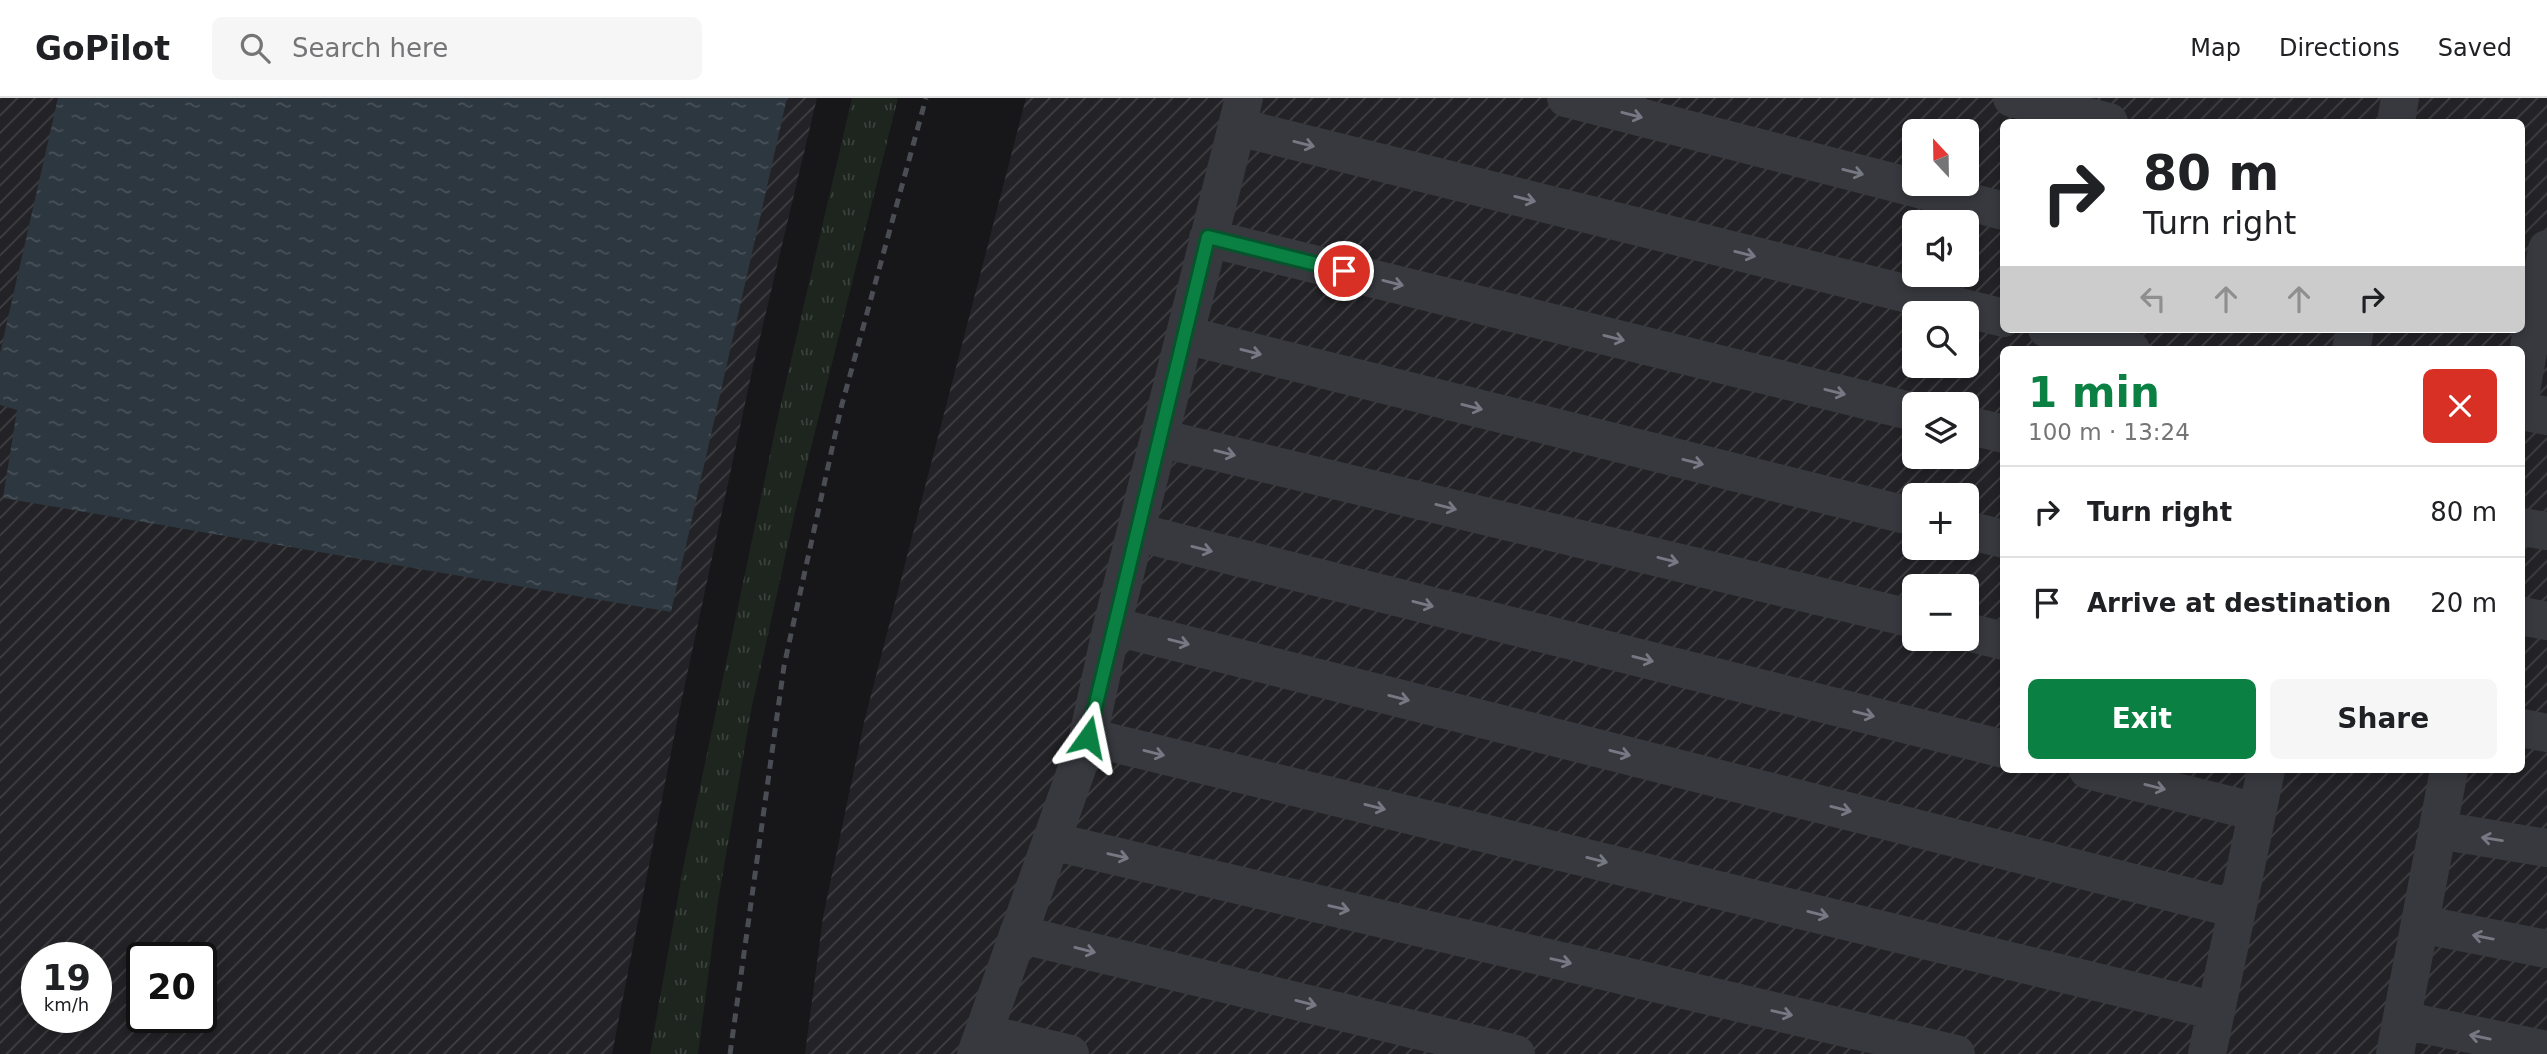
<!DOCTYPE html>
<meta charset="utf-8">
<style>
:root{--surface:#fff;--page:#f6f6f6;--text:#202124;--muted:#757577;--line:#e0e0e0;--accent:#0b8043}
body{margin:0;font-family:"DejaVu Sans",sans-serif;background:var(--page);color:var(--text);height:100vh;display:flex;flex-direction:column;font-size:26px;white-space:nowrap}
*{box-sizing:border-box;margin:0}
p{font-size:23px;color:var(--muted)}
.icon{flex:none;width:38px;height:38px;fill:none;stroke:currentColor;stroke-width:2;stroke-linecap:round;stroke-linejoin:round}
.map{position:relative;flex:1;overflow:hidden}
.drawer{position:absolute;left:2000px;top:248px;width:525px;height:427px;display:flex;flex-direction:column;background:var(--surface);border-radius:10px;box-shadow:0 4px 10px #0003}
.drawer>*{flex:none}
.top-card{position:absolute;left:2000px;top:21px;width:525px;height:214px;border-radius:10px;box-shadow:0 4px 10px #0003;background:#fff;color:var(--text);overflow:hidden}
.needle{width:46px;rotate:338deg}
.tools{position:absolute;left:1902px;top:21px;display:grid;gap:14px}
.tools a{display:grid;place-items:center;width:77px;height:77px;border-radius:10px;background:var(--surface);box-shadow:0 4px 10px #0003;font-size:35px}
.speed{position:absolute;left:21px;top:844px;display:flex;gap:14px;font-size:35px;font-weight:700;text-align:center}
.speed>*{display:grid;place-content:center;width:91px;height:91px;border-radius:50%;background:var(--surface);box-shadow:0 4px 10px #0003;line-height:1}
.speed small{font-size:18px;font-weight:400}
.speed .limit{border:4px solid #111;border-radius:10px;background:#fff;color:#111}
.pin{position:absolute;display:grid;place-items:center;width:60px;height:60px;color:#fff;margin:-30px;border:4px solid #fff;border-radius:50%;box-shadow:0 2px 7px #0007}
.me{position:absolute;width:77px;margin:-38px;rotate:12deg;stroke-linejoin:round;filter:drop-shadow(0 0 5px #0008)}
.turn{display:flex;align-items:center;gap:24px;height:147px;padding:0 28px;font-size:32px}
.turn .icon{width:91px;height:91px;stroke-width:2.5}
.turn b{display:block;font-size:49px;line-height:60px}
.lanes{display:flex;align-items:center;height:66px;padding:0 28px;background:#0003;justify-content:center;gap:35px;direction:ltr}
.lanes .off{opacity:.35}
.round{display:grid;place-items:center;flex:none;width:74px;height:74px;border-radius:10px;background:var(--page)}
.head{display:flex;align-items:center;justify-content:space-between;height:119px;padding:0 28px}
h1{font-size:42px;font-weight:700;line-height:52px;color:var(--accent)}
.button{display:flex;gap:14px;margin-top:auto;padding:14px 28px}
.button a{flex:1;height:80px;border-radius:10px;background:var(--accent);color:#fff;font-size:28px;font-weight:700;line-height:80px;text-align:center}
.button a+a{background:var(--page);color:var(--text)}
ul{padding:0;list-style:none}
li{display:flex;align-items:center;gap:21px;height:91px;padding:0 28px;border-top:2px solid var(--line)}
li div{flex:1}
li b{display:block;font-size:26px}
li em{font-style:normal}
header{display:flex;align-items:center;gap:42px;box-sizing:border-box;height:98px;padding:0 35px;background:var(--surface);border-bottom:2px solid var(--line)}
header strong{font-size:33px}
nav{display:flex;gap:38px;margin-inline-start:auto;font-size:24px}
.search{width:490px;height:63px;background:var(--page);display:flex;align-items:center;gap:18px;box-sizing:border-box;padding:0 24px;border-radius:10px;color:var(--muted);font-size:26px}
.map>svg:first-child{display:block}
.industrial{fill:url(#industrial-furrows);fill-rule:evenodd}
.grass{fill:url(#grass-tufts)}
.water{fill:url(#water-ripples)}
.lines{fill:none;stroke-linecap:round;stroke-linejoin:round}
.minor{stroke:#38393f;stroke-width:38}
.rail{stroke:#4b4d54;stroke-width:5;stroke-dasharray:9 7;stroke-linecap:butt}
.oneway{stroke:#767983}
.route-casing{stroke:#07532c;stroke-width:18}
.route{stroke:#0b8043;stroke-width:12}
</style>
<header>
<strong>GoPilot</strong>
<div class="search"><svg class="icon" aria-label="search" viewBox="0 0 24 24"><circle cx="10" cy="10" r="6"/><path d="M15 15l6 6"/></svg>Search here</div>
<nav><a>Map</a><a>Directions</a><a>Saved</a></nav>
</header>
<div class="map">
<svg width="2547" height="956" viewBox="0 0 2547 956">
<defs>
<pattern id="industrial-furrows" width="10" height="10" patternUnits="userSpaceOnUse" patternTransform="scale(1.75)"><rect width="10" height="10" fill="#232327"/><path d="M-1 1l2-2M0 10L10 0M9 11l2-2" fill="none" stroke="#404044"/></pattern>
<pattern id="grass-tufts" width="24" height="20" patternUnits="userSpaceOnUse" patternTransform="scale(1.75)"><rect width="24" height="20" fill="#1d251e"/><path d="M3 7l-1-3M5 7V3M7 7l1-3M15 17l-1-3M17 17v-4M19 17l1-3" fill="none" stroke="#3b423d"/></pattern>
<pattern id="water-ripples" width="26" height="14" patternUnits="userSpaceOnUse" patternTransform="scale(1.75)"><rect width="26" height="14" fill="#2d373f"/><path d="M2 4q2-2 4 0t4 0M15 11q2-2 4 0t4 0" fill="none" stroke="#495159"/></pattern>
</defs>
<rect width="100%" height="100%" fill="#17171a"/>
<path class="industrial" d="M 0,0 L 817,0 L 752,273 L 678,619 L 612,956 L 0,956 ZM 37,859 L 96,859 L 96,919 L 37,919 ZM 142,859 L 201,859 L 201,919 L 142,919 Z
M 1026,0 L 2547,0 L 2547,956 L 805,956 L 823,819 L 865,620 ZM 2004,24 L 2522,24 L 2522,231 L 2004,231 ZM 1914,33 L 1967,33 L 1967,86 L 1914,86 ZM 1914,124 L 1967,124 L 1967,177 L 1914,177 ZM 1914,215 L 1967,215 L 1967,268 L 1914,268 ZM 2004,252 L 2522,252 L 2522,672 L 2004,672 ZM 1914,306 L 1967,306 L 1967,359 L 1914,359 ZM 1914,397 L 1967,397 L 1967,450 L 1914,450 ZM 1914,488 L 1967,488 L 1967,541 L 1914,541 Z"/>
<path class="grass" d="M 852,0 L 898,0 L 796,410 L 751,613 L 718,803 L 698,956 L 650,956 L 684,765 L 779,314 Z"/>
<path class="water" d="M 58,0 L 787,0 L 671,514 L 3,400 L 17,312 L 0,307 L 0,255 Z"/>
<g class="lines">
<path class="minor" d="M 1566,0 L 2004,113
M 2012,0 L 2109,24
M 2396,24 L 2400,0
M 1238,29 L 2004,220
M 1208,140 L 1914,314
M 2047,231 L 2131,252
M 1185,237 L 1914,419
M 2351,252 L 2355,231
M 2522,287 L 2547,151
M 2522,313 L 2547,318
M 1967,327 L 2004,336
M 1159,340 L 1914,521
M 2522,429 L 2547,433
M 1967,432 L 2004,441
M 1136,434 L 2004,651
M 2522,518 L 2547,523
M 1112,528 L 2237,811
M 1967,534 L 2004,543
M 2522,630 L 2547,635
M 1088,639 L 2216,913
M 2088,672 L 2257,714
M 2438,732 L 2547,750
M 1051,743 L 1956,956
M 2420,826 L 2547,851
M 1018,836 L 1516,956
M 2402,922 L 2547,952
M 984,935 L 1070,956
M 976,956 L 1088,639 L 1112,528 L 1244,0
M 2207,956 L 2266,672
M 2395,956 L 2449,672"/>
<path class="rail" d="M 730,956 L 784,568 L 841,310 L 926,0"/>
</g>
<defs><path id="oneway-shaft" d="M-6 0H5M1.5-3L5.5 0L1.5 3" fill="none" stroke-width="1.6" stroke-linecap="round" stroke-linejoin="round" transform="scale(1.75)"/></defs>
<g class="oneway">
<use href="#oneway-shaft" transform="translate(1632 17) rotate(14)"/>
<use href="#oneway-shaft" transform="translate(1304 46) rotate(14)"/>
<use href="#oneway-shaft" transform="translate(1853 74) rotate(14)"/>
<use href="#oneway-shaft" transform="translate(1525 101) rotate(14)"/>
<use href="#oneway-shaft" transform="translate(1745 156) rotate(14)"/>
<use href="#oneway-shaft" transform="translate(1393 185) rotate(14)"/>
<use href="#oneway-shaft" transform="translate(1614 240) rotate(14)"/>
<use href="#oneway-shaft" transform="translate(1251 254) rotate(14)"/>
<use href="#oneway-shaft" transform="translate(1835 294) rotate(14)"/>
<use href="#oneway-shaft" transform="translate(1472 309) rotate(14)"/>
<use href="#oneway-shaft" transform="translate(1225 355) rotate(14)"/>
<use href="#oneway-shaft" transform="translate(1693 364) rotate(14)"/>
<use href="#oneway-shaft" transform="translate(1446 409) rotate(14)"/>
<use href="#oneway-shaft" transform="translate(1202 451) rotate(14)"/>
<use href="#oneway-shaft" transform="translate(1668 462) rotate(14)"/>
<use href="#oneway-shaft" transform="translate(1423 506) rotate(14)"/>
<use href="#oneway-shaft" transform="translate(1179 544) rotate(14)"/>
<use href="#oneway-shaft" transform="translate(1643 561) rotate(14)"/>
<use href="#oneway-shaft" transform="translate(1399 600) rotate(14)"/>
<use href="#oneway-shaft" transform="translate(1864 616) rotate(14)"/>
<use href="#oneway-shaft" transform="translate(1154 655) rotate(14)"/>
<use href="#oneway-shaft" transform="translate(1620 655) rotate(14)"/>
<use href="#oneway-shaft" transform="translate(2155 689) rotate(14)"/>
<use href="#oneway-shaft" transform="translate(1375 709) rotate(14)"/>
<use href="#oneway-shaft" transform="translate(1841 711) rotate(14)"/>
<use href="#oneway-shaft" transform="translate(2492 741) rotate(-171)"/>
<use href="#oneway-shaft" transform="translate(1118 758) rotate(13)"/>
<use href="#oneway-shaft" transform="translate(1597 762) rotate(14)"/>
<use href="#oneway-shaft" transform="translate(1339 810) rotate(13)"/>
<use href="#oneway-shaft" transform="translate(1818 816) rotate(14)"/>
<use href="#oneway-shaft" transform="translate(2483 839) rotate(-169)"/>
<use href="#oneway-shaft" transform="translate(1085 852) rotate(14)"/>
<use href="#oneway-shaft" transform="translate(1561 863) rotate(13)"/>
<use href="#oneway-shaft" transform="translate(1306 905) rotate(14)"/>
<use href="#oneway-shaft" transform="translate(1782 915) rotate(13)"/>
<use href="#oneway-shaft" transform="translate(2480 939) rotate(-168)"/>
</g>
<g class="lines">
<defs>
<path id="route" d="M 1088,639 L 1208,139 L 1344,173"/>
</defs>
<use href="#route" class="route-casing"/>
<use href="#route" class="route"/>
</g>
</svg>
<div class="tools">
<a><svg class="needle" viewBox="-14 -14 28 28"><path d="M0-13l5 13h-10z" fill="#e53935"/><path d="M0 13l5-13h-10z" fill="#757577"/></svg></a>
<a><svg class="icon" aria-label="sound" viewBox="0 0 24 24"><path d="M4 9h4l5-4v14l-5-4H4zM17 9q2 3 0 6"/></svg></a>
<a><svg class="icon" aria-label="search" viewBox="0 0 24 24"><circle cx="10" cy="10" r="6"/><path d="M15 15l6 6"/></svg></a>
<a><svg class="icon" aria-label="layers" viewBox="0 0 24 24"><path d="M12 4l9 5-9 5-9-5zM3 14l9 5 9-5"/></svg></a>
<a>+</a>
<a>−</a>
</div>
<div class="speed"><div>19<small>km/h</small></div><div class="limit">20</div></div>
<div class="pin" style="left:1344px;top:173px;background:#d93025"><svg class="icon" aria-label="arrive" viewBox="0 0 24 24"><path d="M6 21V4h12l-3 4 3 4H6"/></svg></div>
<svg class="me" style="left:1088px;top:639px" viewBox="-20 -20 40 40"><path d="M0-17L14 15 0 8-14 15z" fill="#0b8043" stroke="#fff" stroke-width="4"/></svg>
<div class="top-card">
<div class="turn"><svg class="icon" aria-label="right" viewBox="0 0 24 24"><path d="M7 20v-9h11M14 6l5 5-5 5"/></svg><div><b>80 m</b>Turn right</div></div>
<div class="lanes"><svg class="icon off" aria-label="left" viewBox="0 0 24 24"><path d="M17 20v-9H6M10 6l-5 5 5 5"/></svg><svg class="icon off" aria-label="ahead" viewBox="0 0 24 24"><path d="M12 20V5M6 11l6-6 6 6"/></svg><svg class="icon off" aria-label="ahead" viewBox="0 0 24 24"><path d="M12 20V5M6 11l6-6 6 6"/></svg><svg class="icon" aria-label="right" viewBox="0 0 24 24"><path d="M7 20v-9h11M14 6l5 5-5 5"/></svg></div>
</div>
<section class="drawer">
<div class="head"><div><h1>1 min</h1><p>100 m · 13:24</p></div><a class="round" style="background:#d93025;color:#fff"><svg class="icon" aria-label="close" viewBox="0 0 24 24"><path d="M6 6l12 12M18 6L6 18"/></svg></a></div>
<ul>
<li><svg class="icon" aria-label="right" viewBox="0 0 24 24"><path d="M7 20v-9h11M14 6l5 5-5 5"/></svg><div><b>Turn right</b></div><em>80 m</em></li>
<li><svg class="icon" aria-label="arrive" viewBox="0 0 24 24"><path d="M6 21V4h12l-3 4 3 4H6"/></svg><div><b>Arrive at destination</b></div><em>20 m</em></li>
</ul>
<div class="button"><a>Exit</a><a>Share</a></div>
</section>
</div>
